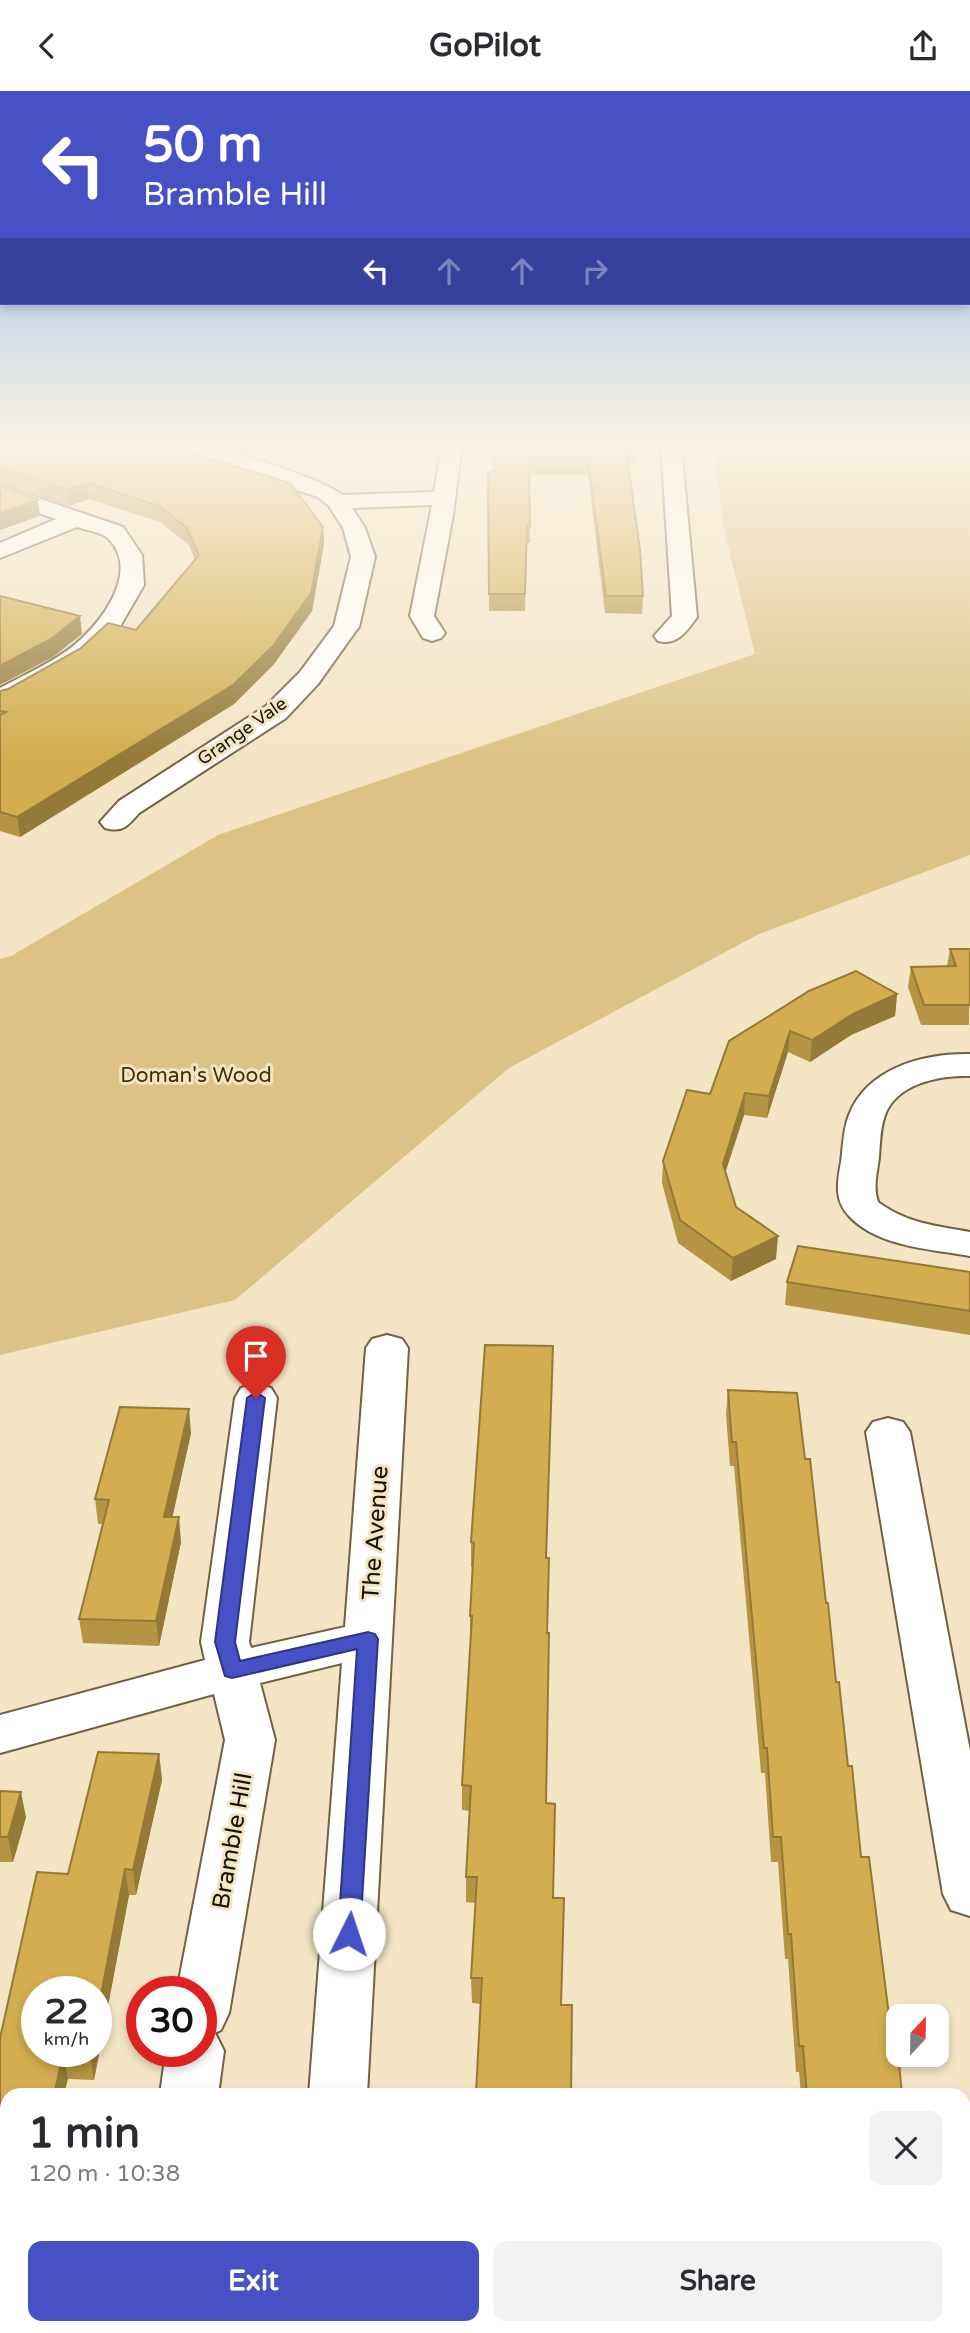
<!DOCTYPE html>
<meta charset="utf-8">
<style>
:root{--surface:#fff;--page:#f2f2f3;--text:#2b2b33;--muted:#7c7c81;--accent:#4751c6}
body{margin:0;font-family:"Varela Round",sans-serif;background:var(--page);color:var(--text);height:100vh;display:flex;flex-direction:column;font-size:26px;white-space:nowrap}
*{box-sizing:border-box;margin:0}
p{font-size:23px;color:var(--muted)}
.icon{flex:none;width:38px;height:38px;fill:none;stroke:currentColor;stroke-width:2;stroke-linecap:round;stroke-linejoin:round}
.map{position:relative;flex:1;overflow:hidden}
.drawer{position:absolute;left:0px;top:1997px;width:971px;height:247px;display:flex;flex-direction:column;background:var(--surface);border-radius:21px 21px 0 0;box-shadow:0 4px 10px #0003}
.drawer>*{flex:none}
.banner{position:absolute;left:0px;top:0px;width:971px;height:214px;box-shadow:0 4px 10px #0003;background:#4751c6;color:#fff;overflow:hidden}
.needle{width:46px;rotate:22deg}
.tools{position:absolute;left:886px;top:1913px;display:grid;gap:14px}
.tools a{display:grid;place-items:center;width:63px;height:63px;border-radius:14px;background:var(--surface);box-shadow:0 4px 10px #0003;font-size:35px}
.speed{position:absolute;left:21px;top:1885px;display:flex;gap:14px;font-size:35px;font-weight:700;text-align:center}
.speed>*{display:grid;place-content:center;width:91px;height:91px;border-radius:50%;background:var(--surface);box-shadow:0 4px 10px #0003;line-height:1}
.speed small{font-size:18px;font-weight:400}
.speed .limit{border:10px solid #d22;background:#fff;color:#111}
.pin{position:absolute;display:grid;place-items:center;width:60px;height:60px;color:#fff;margin:-72px -30px;border-radius:50% 50% 50% 0;rotate:-45deg;box-shadow:0 0 7px #0007}
.pin .icon{rotate:45deg}
.me{position:absolute;width:77px;margin:-38px;rotate:4deg;stroke-linejoin:round;filter:drop-shadow(0 0 5px #0008)}
.turn{display:flex;align-items:center;gap:24px;height:147px;padding:0 28px;font-size:32px}
.turn .icon{width:91px;height:91px;stroke-width:2.5}
.turn b{display:block;font-size:49px;line-height:60px}
.lanes{display:flex;align-items:center;height:66px;padding:0 28px;background:#0003;justify-content:center;gap:35px;direction:ltr}
.lanes .off{opacity:.35}
.round{display:grid;place-items:center;flex:none;width:74px;height:74px;border-radius:14px;background:var(--page)}
.overview{display:flex;align-items:center;justify-content:space-between;height:119px;padding:0 28px}
h1{font-size:42px;font-weight:800;line-height:52px}
.action{display:flex;gap:14px;margin-top:auto;padding:14px 28px}
.action a{flex:1;height:80px;border-radius:14px;background:var(--accent);color:#fff;font-size:28px;font-weight:800;line-height:80px;text-align:center}
.action a+a{background:var(--page);color:var(--text)}
header{display:flex;justify-content:space-between;align-items:center;height:91px;padding:0 28px;background:var(--surface);font-size:32px;font-weight:800}
.map>svg:first-child{display:block}
.green{fill:#dcc286}
.lines{fill:none;stroke-linecap:round;stroke-linejoin:round}
.minor-casing{stroke:#6f6245;stroke-width:4}
.minor{fill:#fff;fill-rule:evenodd}
.wall{fill:#b59544}
.shaded-wall{fill:#947937}
.building{fill:#d3ad4f;stroke:#947937;stroke-width:2}
.route{fill:#4751c6;stroke:#2e3581;stroke-width:2}
.labels{text-anchor:middle;stroke-width:6;stroke-linejoin:round;paint-order:stroke}
.far-street-label{font-size:18px;fill:#181307;stroke:#f3e5c4}
.park-label{font-size:21px;fill:#3e2f05;stroke:#f3e5c4}
.near-street-label{font-size:24px;fill:#181307;stroke:#f3e5c4}
</style>
<header><svg class="icon" aria-label="back" viewBox="0 0 24 24"><path d="M15 5l-7 7 7 7"/></svg>GoPilot<svg class="icon" aria-label="share" viewBox="0 0 24 24"><path d="M12 15V3M7 8l5-5 5 5M5 13v7h14v-7"/></svg></header>
<div class="map">
<svg width="970" height="2242" viewBox="0 0 970 2242">
<rect width="100%" height="100%" fill="#f3e5c4"/>
<path class="green" d="M 714,354 L 970,354 L 970,764 L 757,844 L 509,977 L 235,1209 L 0,1264 L 0,868 L 11,865 L 218,744 L 755,563 L 724,439 Z"/>
<g class="lines">
<defs>
<path id="minor" d="M 171,354 C 181,354 193,353 204,354 C 229,358 325,389 342,404 L 434,401 L 442,354 L 462,354 L 453,424 L 434,525 L 445,542 L 441,547 L 432,550 L 423,547 L 410,525 L 432,414 L 352,417 L 365,437 L 375,466 L 359,536 L 355,541 L 318,593 L 286,627 L 139,722 C 128,735 122,742 105,737 L 100,731 L 119,710 L 266,615 L 300,581 L 334,535 L 351,466 L 343,437 L 329,415 L 318,406 L 174,358 Z
M 661,354 L 681,354 L 697,526 C 687,540 677,555 658,550 L 654,545 L 672,525 Z
M 0,394 L 123,436 L 142,464 L 144,494 L 118,539 L 82,573 L 9,614 L 0,616 L 0,597 C 20,586 43,576 62,563 C 94,543 144,483 108,447 C 101,441 86,439 77,436 L 0,467 L 0,452 L 56,428 L 0,408 Z
M 970,963 L 970,985 C 940,984 897,992 885,1024 C 880,1038 880,1053 879,1067 C 877,1082 873,1096 878,1111 C 906,1132 936,1135 970,1141 L 970,1165 C 931,1158 879,1156 850,1126 C 834,1110 837,1092 841,1071 C 843,1056 843,1039 849,1024 C 867,977 924,962 970,963 Z
M 387,1244 L 402,1248 L 408,1257 L 367,2004 L 309,2004 L 342,1572 L 260,1592 L 275,1649 L 229,1922 L 221,1939 L 215,1942 L 224,1960 L 218,2004 L 160,2004 L 166,1960 L 201,1960 L 201,1900 L 177,1900 L 225,1649 L 214,1603 L 0,1662 L 0,1624 L 205,1569 L 201,1551 L 235,1307 L 241,1297 L 256,1293 L 271,1297 L 277,1307 L 249,1551 L 251,1557 L 345,1536 L 366,1257 L 372,1248 Z
M 888,1327 L 903,1331 L 910,1341 L 970,1660 L 970,1825 L 951,1819 L 943,1803 L 866,1341 L 873,1331 Z
M 964,2200 L 970,2202 L 970,2242 L 937,2242 L 934,2236 L 964,2236 Z
M 97,2236 L 161,2236 L 160,2242 L 96,2242 Z
M 482,2236 L 547,2236 L 544,2242 L 480,2242 Z"/>
</defs>
<use href="#minor" class="minor-casing"/>
<use href="#minor" class="minor"/>
</g>
<path class="wall" d="M 0,354 L 181,354 L 181,359 L 323,436 L 324,453 L 312,520 L 274,573 L 234,613 L 20,746 L 0,740 L 0,600 L 8,598 L 136,539 L 195,469 L 189,454 L 160,431 L 89,408 L 69,415 L 0,392 Z
M 215,354 L 336,354 L 337,360 L 245,362 Z
M 637,358 L 636,374 L 628,374 L 643,505 L 642,523 L 605,522 L 588,384 L 529,384 L 530,452 L 527,452 L 525,520 L 489,520 L 488,381 L 494,381 L 505,361 Z
M 950,858 L 970,858 L 969,934 L 921,934 L 908,896 L 911,876 L 947,875 Z
M 897,903 L 895,925 L 851,944 L 810,971 L 788,961 L 767,1027 L 744,1024 L 725,1081 L 736,1116 L 776,1168 L 731,1190 L 678,1152 L 662,1092 L 663,1070 L 710,1003 L 729,950 Z
M 970,1181 L 970,1244 L 785,1214 L 787,1191 Z
M 728,1299 L 805,1368 L 861,1766 L 895,1972 L 902,2004 L 801,2004 L 799,1981 L 796,1981 L 788,1868 L 785,1868 L 778,1771 L 771,1771 L 765,1682 L 761,1682 L 734,1375 L 730,1375 L 726,1323 Z
M 191,1342 L 172,1426 L 181,1451 L 159,1555 L 83,1552 L 79,1528 L 103,1433 L 98,1433 L 95,1408 Z
M 471,1451 L 546,1467 L 546,1712 L 561,1914 L 571,2004 L 476,2004 L 481,1913 L 472,1912 L 471,1887 L 476,1812 L 466,1811 L 466,1786 L 470,1720 L 462,1719 L 462,1694 L 471,1550 L 470,1550 L 470,1525 L 473,1476 L 471,1476 Z
M 159,1663 L 162,1689 L 136,1804 L 129,1804 L 94,1989 L 68,1988 L 7,2004 L 7,2218 L 0,2217 L 0,1947 L 68,1783 Z
M 0,1700 L 26,1726 L 13,1771 L 0,1771 Z"/>
<path class="shaded-wall" d="M 88,392 L 89,408 L 69,415 L 67,399 Z
M 38,409 L 40,425 L 0,439 L 0,422 Z
M 323,436 L 324,453 L 312,520 L 274,573 L 234,613 L 20,746 L 17,726 Z
M 80,525 L 82,543 L 53,566 L 0,594 L 0,575 Z
M 897,903 L 895,925 L 851,944 L 810,971 L 812,949 L 853,923 Z
M 790,940 L 788,961 L 767,1027 L 769,1005 Z
M 745,1002 L 744,1024 L 721,1095 L 723,1073 Z
M 778,1145 L 776,1168 L 731,1190 L 733,1167 Z
M 189,1318 L 191,1342 L 167,1451 L 164,1426 Z
M 179,1426 L 181,1451 L 159,1555 L 156,1530 Z
M 159,1663 L 162,1689 L 136,1804 L 133,1779 Z
M 21,1701 L 26,1726 L 13,1771 L 8,1746 Z
M 125,1778 L 129,1804 L 94,1989 L 90,1964 L 90,1960 L 96,1960 L 96,1930 Z
M 63,1963 L 68,1988 L 64,2004 L 54,2004 Z"/>
<path class="building" d="M 0,354 L 167,354 L 290,392 L 323,436 L 311,502 L 273,555 L 233,594 L 17,726 L 0,721 L 0,624 L 6,621 L 0,620 L 0,600 L 8,598 L 81,557 L 108,532 L 136,539 L 199,464 L 187,437 L 159,415 L 88,392 L 67,399 L 0,377 Z
M 505,354 L 636,354 L 637,358 L 626,358 L 640,459 L 643,505 L 606,505 L 588,368 L 529,368 L 530,435 L 527,435 L 525,503 L 489,503 L 488,381 L 494,381 L 494,361 L 505,361 Z
M 0,395 L 38,409 L 0,422 Z
M 0,505 L 80,525 L 51,548 L 0,575 Z
M 950,858 L 970,858 L 970,914 L 924,914 L 911,876 L 956,875 Z
M 856,880 L 897,903 L 853,923 L 812,949 L 790,940 L 769,1005 L 745,1002 L 723,1073 L 736,1116 L 778,1145 L 733,1167 L 680,1129 L 663,1070 L 687,999 L 710,1003 L 729,950 L 809,900 Z
M 798,1155 L 970,1181 L 970,1220 L 787,1191 Z
M 485,1254 L 553,1255 L 546,1467 L 549,1467 L 547,1542 L 549,1542 L 546,1712 L 555,1713 L 553,1807 L 564,1807 L 561,1914 L 572,1914 L 571,2004 L 528,2004 L 476,2002 L 482,1887 L 471,1887 L 477,1786 L 466,1786 L 471,1695 L 462,1694 L 472,1525 L 470,1525 L 474,1452 L 471,1451 Z
M 728,1299 L 797,1302 L 805,1368 L 810,1368 L 826,1512 L 828,1512 L 836,1591 L 839,1591 L 848,1675 L 852,1675 L 861,1766 L 869,1766 L 895,1972 L 899,1972 L 902,2004 L 807,2004 L 803,1955 L 799,1955 L 791,1843 L 788,1843 L 781,1746 L 773,1746 L 767,1657 L 764,1657 L 736,1351 L 732,1351 Z
M 120,1316 L 189,1318 L 164,1426 L 179,1426 L 156,1530 L 79,1528 L 109,1409 L 95,1408 Z
M 98,1661 L 159,1663 L 133,1779 L 125,1778 L 96,1930 L 96,1900 L 37,1900 L 37,1960 L 90,1960 L 90,1964 L 63,1963 L 54,2004 L 7,2004 L 7,2193 L 0,2193 L 0,1947 L 37,1781 L 68,1783 Z
M 0,1700 L 21,1701 L 8,1746 L 0,1746 Z"/>
<linearGradient id="sky" x2="0" y2="1"><stop stop-color="#86aeee"/><stop offset="0.53" stop-color="#faf3e4"/><stop offset="1" stop-color="#faf3e4" stop-opacity="0"/></linearGradient>
<rect width="970" height="668" fill="url(#sky)"/>
<path class="route" d="M 256,1301 L 265,1307 L 235,1551 L 240,1570 L 368,1541 L 375,1543 L 378,1548 L 360,1843 L 357,1850 L 349,1852 L 341,1850 L 338,1843 L 357,1558 L 232,1587 L 225,1585 L 215,1551 L 247,1307 Z"/>
<g class="labels">
<g class="far-street-label">
<text transform="translate(242 640) rotate(-35)" y="6">Grange Vale</text>
</g>
<g class="park-label">
<text x="196" y="991">Doman's Wood</text>
</g>
<g class="near-street-label">
<text transform="translate(375 1442) rotate(-86)" y="8">The Avenue</text>
<text transform="translate(232 1750) rotate(-80)" y="8">Bramble Hill</text>
</g>
</g>
</svg>
<div class="tools">
<a><svg class="needle" viewBox="-14 -14 28 28"><path d="M0-13l5 13h-10z" fill="#e53935"/><path d="M0 13l5-13h-10z" fill="#7c7c81"/></svg></a>
</div>
<div class="speed"><div>22<small>km/h</small></div><div class="limit">30</div></div>
<div class="pin" style="left:256px;top:1307px;background:#d93025"><svg class="icon" aria-label="arrive" viewBox="0 0 24 24"><path d="M6 21V4h12l-3 4 3 4H6"/></svg></div>
<svg class="me" style="left:349px;top:1843px" viewBox="-20 -20 40 40"><circle r="19" fill="#fff"/><path d="M0-13L10 11 0 6-10 11z" fill="#4751c6"/></svg>
<div class="banner">
<div class="turn"><svg class="icon" aria-label="left" viewBox="0 0 24 24"><path d="M17 20v-9H6M10 6l-5 5 5 5"/></svg><div><b>50 m</b>Bramble Hill</div></div>
<div class="lanes"><svg class="icon" aria-label="left" viewBox="0 0 24 24"><path d="M17 20v-9H6M10 6l-5 5 5 5"/></svg><svg class="icon off" aria-label="ahead" viewBox="0 0 24 24"><path d="M12 20V5M6 11l6-6 6 6"/></svg><svg class="icon off" aria-label="ahead" viewBox="0 0 24 24"><path d="M12 20V5M6 11l6-6 6 6"/></svg><svg class="icon off" aria-label="right" viewBox="0 0 24 24"><path d="M7 20v-9h11M14 6l5 5-5 5"/></svg></div>
</div>
<section class="drawer">
<div class="overview"><div><h1>1 min</h1><p>120 m · 10:38</p></div><a class="round"><svg class="icon" aria-label="close" viewBox="0 0 24 24"><path d="M6 6l12 12M18 6L6 18"/></svg></a></div>
<div class="action"><a>Exit</a><a>Share</a></div>
</section>
</div>
